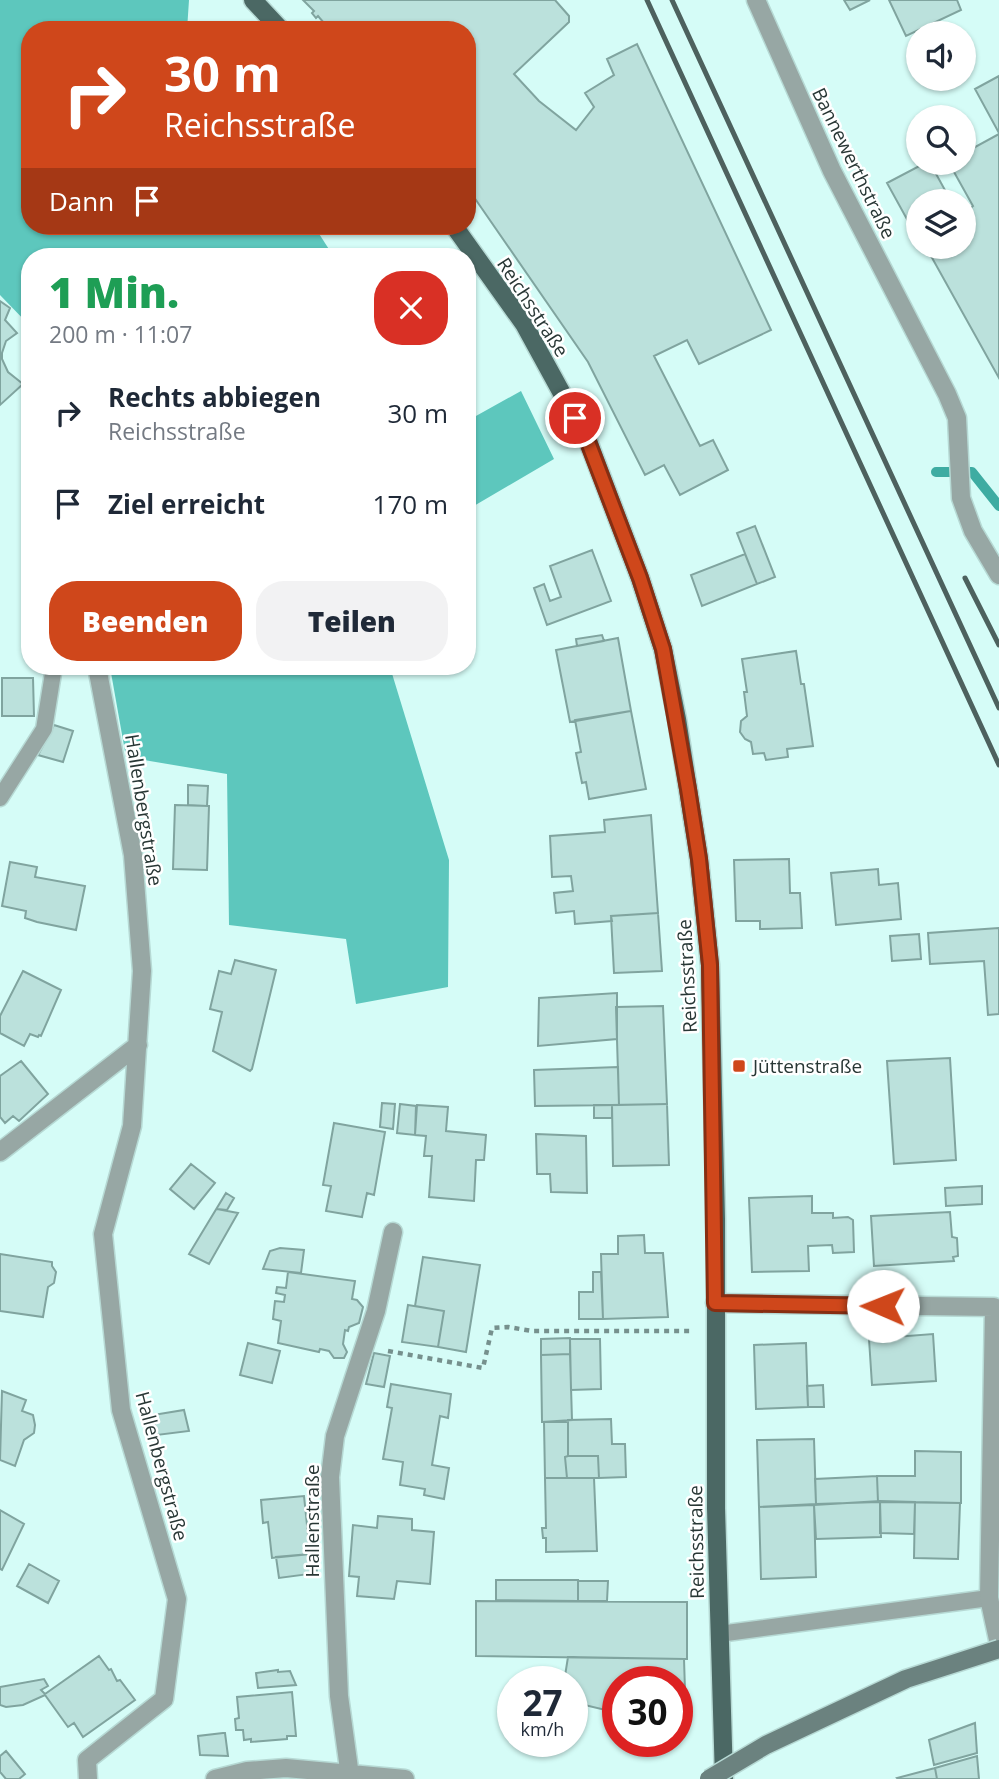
<!DOCTYPE html>
<html lang="de">
<meta charset="utf-8">
<style>
:root{--surface:#fff;--page:#f2f2f3;--text:#1f2937;--muted:#747a83;--accent:#cf471b}
body{margin:0;font-family:"Open Sans",sans-serif;background:var(--page);color:var(--text);height:100vh;display:flex;flex-direction:column;font-size:26px;white-space:nowrap}
*{box-sizing:border-box;margin:0}
p{font-size:23px;color:var(--muted)}
.icon{flex:none;width:38px;height:38px;fill:none;stroke:currentColor;stroke-width:2;stroke-linecap:round;stroke-linejoin:round}
.map{position:relative;flex:1;overflow:hidden}
.details{position:absolute;left:21px;top:248px;width:455px;height:427px;display:flex;flex-direction:column;background:var(--surface);border-radius:28px;box-shadow:0 2px 5px #0004}
.details>*{flex:none}
.hud{position:absolute;left:21px;top:21px;width:455px;height:214px;border-radius:28px;box-shadow:0 2px 5px #0004;background:#cf471b;color:#fff;overflow:hidden}
.buttons{position:absolute;left:906px;top:21px;display:grid;gap:14px}
.buttons a{display:grid;place-items:center;width:70px;height:70px;border-radius:50%;background:var(--surface);box-shadow:0 2px 5px #0004;font-size:35px}
.speed{position:absolute;left:497px;top:1666px;display:flex;gap:14px;font-size:35px;font-weight:700;text-align:center}
.speed>*{display:grid;place-content:center;width:91px;height:91px;border-radius:50%;background:var(--surface);box-shadow:0 2px 5px #0004;line-height:1}
.speed small{font-size:18px;font-weight:400}
.speed .limit{border:10px solid #d22;background:#fff;color:#111}
.pin{position:absolute;display:grid;place-items:center;width:60px;height:60px;color:#fff;margin:-30px;border:4px solid #fff;border-radius:50%;box-shadow:0 2px 7px #0007}
.me{position:absolute;width:77px;margin:-38px;rotate:271deg;stroke-linejoin:round;filter:drop-shadow(0 0 5px #0008)}
.turn{display:flex;align-items:center;gap:24px;height:147px;padding:0 28px;font-size:32px}
.turn .icon{width:91px;height:91px;stroke-width:2.5}
.turn b{display:block;font-size:49px;line-height:60px}
.then{display:flex;align-items:center;height:66px;padding:0 28px;background:#0003;gap:14px;font-size:26px}
.round{display:grid;place-items:center;flex:none;width:74px;height:74px;border-radius:28px;background:var(--page)}
.head{display:flex;align-items:center;justify-content:space-between;height:119px;padding:0 28px}
h1{font-size:42px;font-weight:800;line-height:52px;color:#1e9e55}
.action{display:flex;gap:14px;margin-top:auto;padding:14px 28px}
.action a{flex:1;height:80px;border-radius:28px;background:var(--accent);color:#fff;font-size:28px;font-weight:800;line-height:80px;text-align:center}
.action a+a{background:var(--page);color:var(--text)}
ul{padding:0;list-style:none}
li{display:flex;align-items:center;gap:21px;height:91px;padding:0 28px}
li div{flex:1}
li b{display:block;font-size:26px}
li em{font-style:normal}
.map>svg:first-child{display:block}
.forest{fill:#5dc7bd}
.lines{fill:none;stroke-linecap:round;stroke-linejoin:round}
.stream{stroke:#3eaca2;stroke-width:10}
.building{fill:#bbe1dc;stroke:#80a49f;stroke-width:2}
.service-casing{stroke:#b6d9d4;stroke-width:19}
.minor-casing{stroke:#b6d9d4;stroke-width:21}
.primary-casing{stroke:#b6d9d4;stroke-width:21}
.path{stroke:#76908d;stroke-width:4.5;stroke-dasharray:5 5;stroke-linecap:butt}
.service{stroke:#97a7a4;stroke-width:16}
.minor{stroke:#97a7a4;stroke-width:18}
.primary{stroke:#4b6864;stroke-width:18}
.rail{stroke:#4d615e;stroke-width:5}
.secondary-bridge-casing{stroke:#b6d9d4;stroke-width:21;stroke-linecap:butt}
.secondary-bridge{stroke:#6b827f;stroke-width:18}
.route-casing{stroke:#872e12;stroke-width:18}
.route{stroke:#cf471b;stroke-width:12}
.poi-dot{fill:#cf471b;stroke:#fff;stroke-width:2.5}
.labels{text-anchor:middle;stroke-width:5;stroke-linejoin:round;paint-order:stroke}
.street-label{font-size:19px;fill:#283735;stroke:#fff}
.poi-label{font-size:19px;fill:#283735;stroke:#fff;text-anchor:start}
</style>
<div class="map">
<svg width="999" height="1779" viewBox="0 0 999 1779">
<rect width="100%" height="100%" fill="#d5fcf7"/>
<path class="forest" d="M 0,0 L 189,0 L 187,30 L 30,30 L 30,226 L 314,226 L 334,257 L 30,257 L 30,326 L 0,295 Z
M 521,391 L 554,459 L 467,510 L 467,421 Z
M 110,667 L 390,667 L 449,860 L 448,987 L 356,1004 L 346,939 L 229,925 L 227,774 L 126,757 Z"/>
<g class="lines">
<path class="stream" d="M 936,472 L 972,472 L 999,506"/>
</g>
<path class="building" d="M 303,0 L 555,0 L 569,16 L 569,22 L 514,74 L 539,101 L 576,130 L 594,107 L 585,93 L 614,75 L 607,59 L 637,44 L 771,330 L 699,364 L 687,340 L 654,356 L 700,446 L 713,440 L 728,470 L 680,495 L 664,465 L 645,475 L 588,362 L 467,187 L 467,30 L 330,30 L 318,16 L 316,18 L 312,13 L 314,11 Z
M 844,0 L 870,0 L 850,10 Z
M 889,0 L 957,0 L 961,10 L 906,36 Z
M 999,76 L 999,133 L 975,89 Z
M 999,134 L 999,378 L 926,247 L 964,247 L 964,213 L 973,206 L 949,163 L 964,163 L 964,153 Z
M 925,163 L 930,163 L 951,201 L 919,201 L 919,241 L 887,183 Z
M 0,301 L 10,308 L 5,320 L 17,333 L 6,341 L 2,353 L 2,359 L 8,372 L 23,384 L 0,405 Z
M 755,526 L 775,577 L 757,584 L 737,533 Z
M 592,550 L 611,601 L 547,625 L 534,588 L 544,584 L 550,601 L 561,597 L 550,566 Z
M 745,554 L 757,584 L 702,606 L 691,575 Z
M 602,635 L 604,641 L 577,646 L 576,639 Z
M 618,638 L 631,711 L 570,722 L 556,650 Z
M 796,651 L 801,684 L 804,684 L 813,746 L 787,749 L 788,757 L 766,760 L 764,753 L 753,754 L 751,742 L 745,739 L 740,732 L 741,721 L 747,716 L 744,692 L 747,692 L 742,659 Z
M 2,678 L 33,678 L 34,716 L 2,716 Z
M 631,711 L 646,789 L 589,799 L 586,782 L 582,783 L 576,753 L 581,752 L 575,720 Z
M 54,725 L 73,731 L 63,762 L 38,755 Z
M 188,785 L 208,786 L 207,806 L 188,805 Z
M 175,805 L 209,806 L 207,870 L 173,869 Z
M 651,815 L 658,913 L 611,916 L 612,921 L 575,924 L 574,911 L 556,913 L 554,893 L 573,891 L 571,876 L 552,877 L 550,836 L 605,832 L 604,820 Z
M 789,859 L 790,893 L 800,893 L 802,928 L 760,929 L 760,921 L 736,921 L 734,860 Z
M 10,862 L 37,867 L 35,877 L 85,886 L 76,930 L 37,922 L 25,918 L 26,911 L 2,906 Z
M 878,869 L 879,885 L 898,883 L 901,919 L 836,925 L 831,873 Z
M 658,913 L 662,971 L 614,973 L 611,916 Z
M 999,928 L 999,1014 L 988,1015 L 984,961 L 930,964 L 928,933 Z
M 919,934 L 921,959 L 892,961 L 890,936 Z
M 235,960 L 276,970 L 252,1069 L 250,1071 L 213,1051 L 222,1012 L 210,1009 L 219,971 L 231,974 Z
M 23,971 L 61,990 L 41,1036 L 39,1035 L 38,1037 L 30,1034 L 24,1046 L 0,1033 L 0,1016 Z
M 617,993 L 617,1039 L 538,1046 L 539,998 Z
M 663,1006 L 667,1104 L 619,1105 L 616,1007 Z
M 950,1058 L 956,1160 L 894,1164 L 887,1061 Z
M 21,1061 L 48,1094 L 19,1121 L 13,1116 L 5,1123 L 0,1117 L 0,1076 Z
M 618,1067 L 619,1105 L 535,1106 L 534,1070 Z
M 382,1103 L 395,1104 L 393,1129 L 380,1127 Z
M 400,1104 L 416,1106 L 415,1135 L 397,1133 Z
M 667,1104 L 669,1165 L 613,1166 L 612,1105 Z
M 417,1105 L 448,1107 L 446,1131 L 486,1135 L 484,1160 L 476,1160 L 474,1201 L 429,1197 L 432,1156 L 424,1156 L 426,1136 L 415,1135 Z
M 594,1105 L 612,1105 L 612,1118 L 594,1118 Z
M 334,1123 L 385,1132 L 374,1195 L 367,1193 L 362,1217 L 326,1211 L 331,1186 L 323,1185 Z
M 536,1134 L 586,1136 L 587,1193 L 551,1192 L 550,1174 L 537,1174 Z
M 191,1164 L 215,1183 L 194,1209 L 170,1189 Z
M 982,1186 L 982,1204 L 946,1206 L 945,1188 Z
M 226,1193 L 234,1198 L 227,1210 L 217,1209 L 238,1213 L 209,1264 L 189,1254 Z
M 812,1196 L 812,1213 L 833,1213 L 833,1218 L 848,1217 L 853,1220 L 854,1252 L 833,1253 L 832,1245 L 808,1246 L 809,1271 L 752,1272 L 749,1198 Z
M 950,1212 L 952,1237 L 957,1238 L 958,1256 L 953,1257 L 954,1261 L 874,1266 L 871,1216 Z
M 644,1235 L 645,1253 L 663,1253 L 668,1317 L 603,1319 L 601,1254 L 618,1254 L 618,1236 Z
M 280,1248 L 304,1250 L 301,1273 L 263,1269 L 270,1251 Z
M 0,1254 L 52,1262 L 52,1266 L 56,1272 L 54,1283 L 48,1287 L 43,1317 L 0,1311 Z
M 423,1257 L 480,1265 L 466,1352 L 438,1347 L 444,1311 L 415,1306 Z
M 288,1272 L 355,1281 L 352,1299 L 357,1300 L 363,1307 L 359,1323 L 349,1327 L 348,1331 L 345,1330 L 343,1344 L 347,1352 L 344,1358 L 334,1358 L 329,1351 L 320,1349 L 319,1352 L 278,1343 L 281,1321 L 273,1319 L 275,1301 L 284,1302 L 285,1295 L 276,1293 L 277,1287 L 286,1288 Z
M 593,1272 L 601,1272 L 603,1319 L 579,1319 L 579,1292 L 593,1292 Z
M 408,1305 L 444,1311 L 438,1347 L 402,1342 Z
M 933,1334 L 936,1381 L 872,1385 L 869,1339 Z
M 570,1338 L 570,1354 L 541,1355 L 541,1339 Z
M 570,1339 L 600,1339 L 601,1389 L 571,1390 Z
M 248,1343 L 280,1351 L 272,1383 L 240,1375 Z
M 806,1343 L 808,1407 L 756,1409 L 754,1345 Z
M 374,1353 L 390,1356 L 384,1387 L 366,1384 Z
M 570,1354 L 572,1420 L 542,1422 L 541,1355 Z
M 391,1384 L 451,1394 L 448,1418 L 440,1416 L 432,1465 L 449,1468 L 444,1499 L 424,1495 L 425,1489 L 400,1485 L 403,1462 L 383,1459 L 392,1408 L 387,1407 Z
M 823,1385 L 824,1407 L 808,1407 L 807,1386 Z
M 2,1391 L 26,1400 L 22,1411 L 33,1415 L 35,1425 L 34,1433 L 24,1440 L 15,1466 L 0,1460 Z
M 184,1410 L 189,1431 L 157,1435 L 153,1415 Z
M 611,1419 L 612,1444 L 625,1444 L 626,1477 L 599,1478 L 598,1456 L 568,1456 L 568,1420 Z
M 544,1422 L 568,1422 L 568,1456 L 565,1457 L 567,1478 L 545,1478 Z
M 814,1439 L 816,1504 L 759,1507 L 757,1440 Z
M 915,1451 L 961,1452 L 961,1503 L 878,1502 L 877,1476 L 915,1476 Z
M 568,1456 L 598,1456 L 599,1478 L 567,1478 L 565,1457 Z
M 877,1476 L 878,1502 L 816,1504 L 815,1479 Z
M 545,1478 L 594,1478 L 597,1551 L 546,1552 L 546,1538 L 543,1538 L 542,1528 L 546,1528 Z
M 304,1496 L 310,1554 L 272,1558 L 268,1522 L 263,1523 L 261,1500 Z
M 880,1501 L 915,1502 L 914,1534 L 880,1533 Z
M 880,1501 L 881,1537 L 816,1539 L 814,1505 Z
M 915,1502 L 960,1503 L 958,1559 L 914,1558 Z
M 814,1505 L 816,1577 L 761,1579 L 759,1507 Z
M 0,1510 L 24,1524 L 2,1570 L 0,1569 Z
M 378,1516 L 412,1519 L 412,1530 L 434,1532 L 430,1584 L 397,1581 L 394,1599 L 357,1596 L 359,1577 L 349,1576 L 353,1525 L 377,1528 Z
M 315,1550 L 317,1573 L 279,1578 L 276,1557 L 310,1554 L 310,1551 Z
M 29,1564 L 59,1581 L 48,1603 L 17,1586 Z
M 496,1580 L 578,1580 L 578,1601 L 496,1600 Z
M 578,1581 L 608,1581 L 607,1601 L 578,1601 Z
M 476,1601 L 687,1602 L 687,1659 L 476,1656 Z
M 99,1656 L 109,1670 L 111,1669 L 117,1681 L 120,1680 L 135,1700 L 83,1737 L 74,1723 L 68,1727 L 45,1695 L 23,1705 L 6,1707 L 0,1705 L 0,1687 L 44,1679 L 48,1686 L 41,1690 L 45,1694 Z
M 568,1657 L 684,1659 L 686,1722 L 677,1719 L 677,1682 L 618,1682 L 618,1713 L 572,1702 L 572,1682 L 564,1682 Z
M 278,1670 L 278,1672 L 290,1671 L 296,1685 L 258,1688 L 256,1673 Z
M 292,1692 L 296,1736 L 287,1736 L 287,1739 L 251,1742 L 251,1739 L 244,1740 L 243,1730 L 236,1730 L 235,1719 L 239,1718 L 237,1697 Z
M 975,1723 L 977,1753 L 934,1765 L 929,1740 Z
M 223,1733 L 225,1733 L 228,1756 L 200,1755 L 198,1736 Z
M 6,1751 L 25,1774 L 19,1779 L 6,1779 L 0,1772 L 0,1756 Z
M 977,1756 L 979,1779 L 937,1779 L 935,1768 Z
M 935,1768 L 937,1779 L 898,1779 L 897,1778 Z"/>
<g class="lines">
<defs>
<path id="service" d="M 0,798 L 44,729 L 54,667
M 719,1634 L 989,1598"/>
<path id="minor" d="M 756,0 L 832,171 L 947,394 L 957,418 L 961,498 L 973,531 L 999,575
M 0,1152 L 138,1045
M 715,1303 L 994,1307 L 989,1598 L 999,1644
M 350,1776 L 339,1696 L 330,1477 L 335,1436 L 376,1311 L 393,1232
M 88,1779 L 87,1760 L 164,1699 L 177,1599 L 121,1410 L 103,1234 L 132,1126 L 142,971 L 133,855 L 97,667
M 215,1779 L 247,1771 L 286,1768 L 405,1779"/>
<path id="primary" d="M 253,0 L 281,30
M 454,226 L 524,324 L 588,441 L 640,578 L 663,649 L 677,719 L 699,859 L 710,965 L 716,1219 L 716,1508 L 724,1779"/>
</defs>
<use href="#service" class="service-casing"/>
<use href="#minor" class="minor-casing"/>
<use href="#primary" class="primary-casing"/>
<path class="path" d="M 388,1351 L 483,1368 L 492,1328 L 508,1327 L 532,1331 L 692,1331"/>
<use href="#service" class="service"/>
<use href="#minor" class="minor"/>
<use href="#primary" class="primary"/>
<path class="rail" d="M 647,0 L 999,765
M 672,0 L 999,708
M 965,578 L 999,645"/>
<defs>
<path id="secondary-bridge" d="M 709,1779 L 766,1745 L 906,1679 L 999,1649"/>
</defs>
<use href="#secondary-bridge" class="secondary-bridge-casing"/>
<use href="#secondary-bridge" class="secondary-bridge"/>
</g>
<g class="lines">
<defs>
<path id="route" d="M 575,418 L 588,442 L 640,578 L 663,649 L 688,789 L 699,859 L 710,965 L 715,1303 L 883,1306"/>
</defs>
<use href="#route" class="route-casing"/>
<use href="#route" class="route"/>
</g>
<rect class="poi-dot" x="732" y="1059" width="14" height="14" rx="3.5"/>
<g class="labels">
<g class="street-label">
<text transform="translate(854 163) rotate(64)" y="7">Bannewerthstraße</text>
<text transform="translate(533 307) rotate(57)" y="7">Reichsstraße</text>
<text transform="translate(144 810) rotate(81)" y="7">Hallenbergstraße</text>
<text transform="translate(687 976) rotate(-93)" y="7">Reichsstraße</text>
<text transform="translate(162 1466) rotate(75)" y="7">Hallenbergstraße</text>
<text transform="translate(312 1521) rotate(-90)" y="7">Hallenstraße</text>
<text transform="translate(696 1542) rotate(-91)" y="7">Reichsstraße</text>
</g>
<g class="poi-label">
<text x="753" y="1073">Jüttenstraße</text>
</g>
</g>
</svg>
<div class="buttons">
<a><svg class="icon" aria-label="sound" viewBox="0 0 24 24"><path d="M4 9h4l5-4v14l-5-4H4zM17 9q2 3 0 6"/></svg></a>
<a><svg class="icon" aria-label="search" viewBox="0 0 24 24"><circle cx="10" cy="10" r="6"/><path d="M15 15l6 6"/></svg></a>
<a><svg class="icon" aria-label="layers" viewBox="0 0 24 24"><path d="M12 4l9 5-9 5-9-5zM3 14l9 5 9-5"/></svg></a>
</div>
<div class="speed"><div>27<small>km/h</small></div><div class="limit">30</div></div>
<div class="pin" style="left:575px;top:418px;background:#d93025"><svg class="icon" aria-label="arrive" viewBox="0 0 24 24"><path d="M6 21V4h12l-3 4 3 4H6"/></svg></div>
<svg class="me" style="left:883px;top:1306px" viewBox="-20 -20 40 40"><circle r="19" fill="#fff"/><path d="M0-13L10 11 0 6-10 11z" fill="#cf471b"/></svg>
<div class="hud">
<div class="turn"><svg class="icon" aria-label="right" viewBox="0 0 24 24"><path d="M7 20v-9h11M14 6l5 5-5 5"/></svg><div><b>30 m</b>Reichsstraße</div></div>
<div class="then">Dann<svg class="icon" aria-label="arrive" viewBox="0 0 24 24"><path d="M6 21V4h12l-3 4 3 4H6"/></svg></div>
</div>
<section class="details">
<div class="head"><div><h1>1 Min.</h1><p>200 m · 11:07</p></div><a class="round" style="background:#d93025;color:#fff"><svg class="icon" aria-label="close" viewBox="0 0 24 24"><path d="M6 6l12 12M18 6L6 18"/></svg></a></div>
<ul>
<li><svg class="icon" aria-label="right" viewBox="0 0 24 24"><path d="M7 20v-9h11M14 6l5 5-5 5"/></svg><div><b>Rechts abbiegen</b><p>Reichsstraße</p></div><em>30 m</em></li>
<li><svg class="icon" aria-label="arrive" viewBox="0 0 24 24"><path d="M6 21V4h12l-3 4 3 4H6"/></svg><div><b>Ziel erreicht</b></div><em>170 m</em></li>
</ul>
<div class="action"><a>Beenden</a><a>Teilen</a></div>
</section>
</div>
